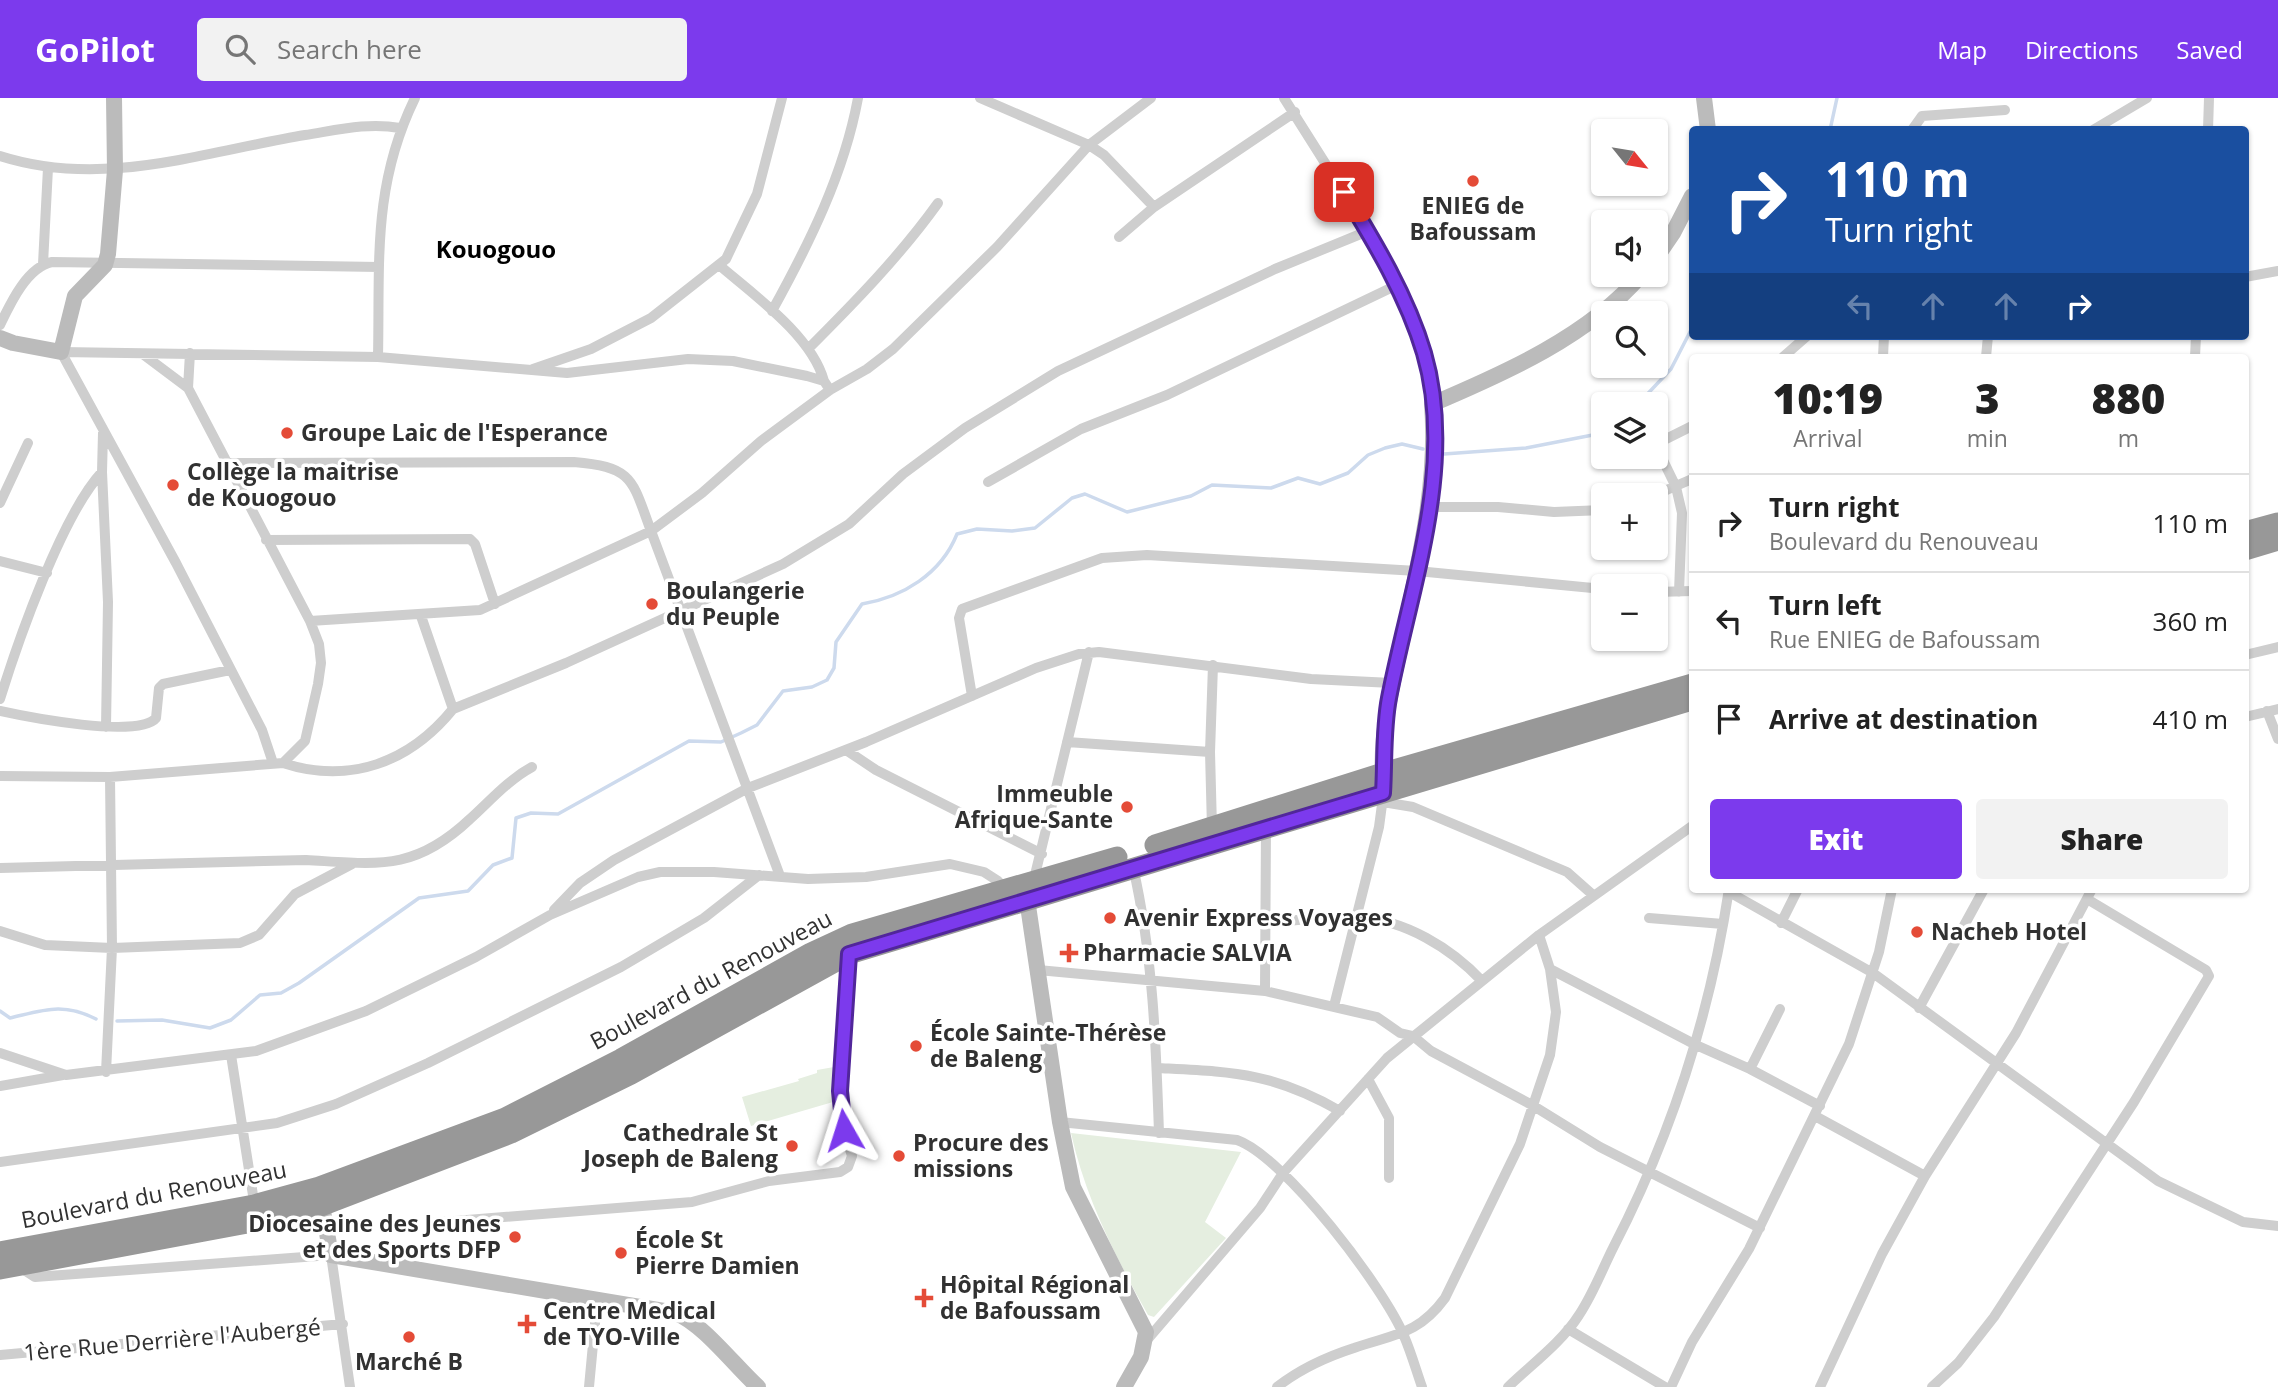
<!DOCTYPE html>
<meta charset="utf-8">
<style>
:root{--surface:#fff;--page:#f2f2f2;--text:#222;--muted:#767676;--line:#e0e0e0;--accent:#7c3aed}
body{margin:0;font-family:"Open Sans",sans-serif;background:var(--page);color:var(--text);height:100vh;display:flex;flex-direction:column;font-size:26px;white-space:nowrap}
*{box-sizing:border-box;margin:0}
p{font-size:23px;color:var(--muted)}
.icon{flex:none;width:38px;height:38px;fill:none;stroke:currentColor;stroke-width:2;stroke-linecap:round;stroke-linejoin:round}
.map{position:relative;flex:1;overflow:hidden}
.details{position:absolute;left:1689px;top:256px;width:560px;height:539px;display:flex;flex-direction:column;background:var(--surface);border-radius:7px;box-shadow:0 2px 5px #0004}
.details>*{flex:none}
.banner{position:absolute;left:1689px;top:28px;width:560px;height:214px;border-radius:7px;box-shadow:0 2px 5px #0004;background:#1a4fa0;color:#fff;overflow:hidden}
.needle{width:46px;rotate:120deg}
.tools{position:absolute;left:1591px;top:21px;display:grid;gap:14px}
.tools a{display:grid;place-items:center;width:77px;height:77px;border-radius:7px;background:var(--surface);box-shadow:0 2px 5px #0004;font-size:35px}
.pin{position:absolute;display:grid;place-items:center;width:60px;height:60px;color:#fff;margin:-30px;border-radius:14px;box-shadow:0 4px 10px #0006}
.me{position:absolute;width:77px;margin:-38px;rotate:354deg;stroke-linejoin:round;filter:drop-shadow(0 0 5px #0008)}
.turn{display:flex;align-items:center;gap:24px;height:147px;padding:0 21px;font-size:32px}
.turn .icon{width:91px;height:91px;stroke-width:2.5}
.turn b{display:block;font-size:49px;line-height:60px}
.lanes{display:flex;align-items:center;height:66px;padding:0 21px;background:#0003;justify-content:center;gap:35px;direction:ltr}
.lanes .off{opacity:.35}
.eta{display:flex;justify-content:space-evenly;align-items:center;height:119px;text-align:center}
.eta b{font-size:42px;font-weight:800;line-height:49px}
.primary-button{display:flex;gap:14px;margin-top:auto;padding:14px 21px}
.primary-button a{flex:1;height:80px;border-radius:7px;background:var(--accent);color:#fff;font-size:28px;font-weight:800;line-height:80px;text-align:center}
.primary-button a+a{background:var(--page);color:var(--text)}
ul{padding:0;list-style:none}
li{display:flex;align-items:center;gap:21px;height:98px;padding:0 21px;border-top:2px solid var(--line)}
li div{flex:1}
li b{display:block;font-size:26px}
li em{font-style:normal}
header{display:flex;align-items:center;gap:42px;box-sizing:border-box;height:98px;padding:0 35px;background:var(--accent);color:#fff}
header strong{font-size:33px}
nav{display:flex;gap:38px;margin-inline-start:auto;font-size:24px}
.search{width:490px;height:63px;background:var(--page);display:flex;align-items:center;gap:18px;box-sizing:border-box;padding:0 24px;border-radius:7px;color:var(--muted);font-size:26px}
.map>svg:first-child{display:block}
.green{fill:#e5eee0}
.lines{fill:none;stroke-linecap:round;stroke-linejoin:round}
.stream{stroke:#cddaed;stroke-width:3.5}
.street{stroke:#cecece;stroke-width:10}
.secondary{stroke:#bbb;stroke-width:16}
.highway{stroke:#989898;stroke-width:21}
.route-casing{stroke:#51269a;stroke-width:18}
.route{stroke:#7c3aed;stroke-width:12}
.poi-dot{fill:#e44b37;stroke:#fff;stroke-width:2.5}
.labels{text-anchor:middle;stroke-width:7;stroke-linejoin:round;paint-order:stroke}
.poi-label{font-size:23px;font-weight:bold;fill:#313131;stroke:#fff;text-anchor:start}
.street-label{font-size:23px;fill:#313131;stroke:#fff}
.neighbourhood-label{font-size:24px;font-weight:bold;fill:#000;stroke:#fff}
</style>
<header>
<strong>GoPilot</strong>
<div class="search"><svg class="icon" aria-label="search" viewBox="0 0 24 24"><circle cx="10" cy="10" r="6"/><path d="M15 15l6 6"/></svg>Search here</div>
<nav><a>Map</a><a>Directions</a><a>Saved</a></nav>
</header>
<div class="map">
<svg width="2278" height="1289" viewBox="0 0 2278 1289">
<rect width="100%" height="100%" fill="#fff"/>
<path class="green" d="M 834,969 L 833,1004 L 751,1028 L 742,999 L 799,983 L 798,981 L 817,975 L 817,972 Z
M 1071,1035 L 1241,1054 L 1205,1124 L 1226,1140 L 1154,1219 L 1148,1217 C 1116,1160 1085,1099 1071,1035 Z"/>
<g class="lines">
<path class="stream" d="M 1830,32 L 1837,0
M 1638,306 L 1671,271 L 1692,230
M 1444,356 L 1526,350 L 1603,335
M 0,913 L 10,920 C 44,912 63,904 96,921
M 117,923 L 162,922 L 210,930 L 231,922 L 260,897 L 281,895 L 299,885 L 419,800 L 468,793 L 493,767 L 512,760 L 516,720 L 531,715 L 558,716 L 689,643 L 721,644 L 741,635 L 757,627 L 783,593 L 812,589 L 827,582 L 834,570 L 836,544 L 862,506 C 903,499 941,476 957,436 L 977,431 L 1012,433 L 1035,430 L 1072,400 L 1085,396 L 1127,414 L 1191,398 L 1212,387 L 1271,390 L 1298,380 L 1320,386 L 1348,375 L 1368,357 L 1385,350 L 1402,346 L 1423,351"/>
<path class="street" d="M 980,0 L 1089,47 L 1104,57 L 1154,109
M 1284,0 L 1368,133 L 1397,187 L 1425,258 L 1432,306
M 1912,32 L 1922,18 L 2005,12
M 2093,32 L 2147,0
M 2208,32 L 2209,0
M 0,58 C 103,91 203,54 305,37 C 337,32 368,24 400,30
M 1119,139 L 1154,109 L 1295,14
M 43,166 L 48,70
M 719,167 C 754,197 812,238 824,283
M 2245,179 L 2278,173
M 772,213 C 809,146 844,76 858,0
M 0,227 C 10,206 27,169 52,164 L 379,169
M 808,251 C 854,205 900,158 938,105
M 378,259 C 380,164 372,88 415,0
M 1783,259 L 1807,238
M 1883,259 L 1884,238
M 1986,259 L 1988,238
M 2195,259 L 2196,238
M 533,271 L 591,251 L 651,220 L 726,161 L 757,96 L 782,0
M 188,290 L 190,255
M 103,335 L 102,374 L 108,504 L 106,629
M 227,365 L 574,364 C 634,369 632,382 651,433 L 780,778
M 988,384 L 1081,331 L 1167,297 L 1397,187
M 1655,397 L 1692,381
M 0,405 L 28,345
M 1429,409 L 1498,409 L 1554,414 L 1603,412
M 266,442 L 470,441 L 475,446 L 495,506
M 0,463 L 47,475
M 1656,494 L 1692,493
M 1679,494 L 1682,415 L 1676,389 L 1658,352 L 1664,342 L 1692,328
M 421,518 L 453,611 L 566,565 L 783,466 L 849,426 L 903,376 L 965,330 L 1058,273 L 1275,171 L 1368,133
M 310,523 L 480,512 L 651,433 L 702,395 L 761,343 L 830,292 L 867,271 L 893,251 L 997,149 L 1089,47 L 1151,0
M 2245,557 L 2278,549
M 972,598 L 959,520 L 962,511 L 1102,460 L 1147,457 L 1417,473 L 1603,491
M 0,601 C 18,543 62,417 102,374
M 0,613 C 27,619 139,641 156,620 L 159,590 L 163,586 L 230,572
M 2267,613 L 2278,641
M 2245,619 L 2278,611
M 1067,644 L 1210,654
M 846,652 L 876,672 L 1042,756
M 273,665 L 262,632 L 176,465 L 61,254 L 378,259 L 567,275 L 688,261 L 733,263 L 807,278 L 824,283 L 830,292
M 283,665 C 350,687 410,664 453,611
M 0,678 L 110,679 L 283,665 L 305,643 L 318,586 L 321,565 L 319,546 L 310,523 L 188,290 L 144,257
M 1383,704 L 1413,709 L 1567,774 L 1593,797
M 1212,730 L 1210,654 L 1213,567
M 1133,769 C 1153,856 1156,945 1159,1035
M 0,770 L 306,762 C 377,766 414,774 470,721 C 490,703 508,682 532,669
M 1034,781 L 1089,554
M 1729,794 L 1873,875 L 2158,1083 L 2243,1124 L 2278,1128
M 554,812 L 580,785 L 614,762 L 748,690 L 866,644 L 1036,570 L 1079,556 L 1099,554 L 1311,581 L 1392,585
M 1649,820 L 1723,826
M 1265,825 C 1295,823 1329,817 1358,819 C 1405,822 1451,850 1482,883
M 1781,825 L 1798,791
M 0,833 L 45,847 L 112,850 L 240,845 L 259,837 L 295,796 L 352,766
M 1550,871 L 1696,947 L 1750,971 L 1780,911
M 1038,872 L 1265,893 L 1377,919 L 1400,935 L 1413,938 L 1431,953 L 1532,1007 L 1600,1049 L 1760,1130
M 1265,893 L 1266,728
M 1334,908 L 1379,729 L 1383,699
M 1919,910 L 1984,791
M 0,955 L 66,977 L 256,953 L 366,913 L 476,859 L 550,817 L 638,779 L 660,774 L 714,774 L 808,781 L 866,779 L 950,766 L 984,774 L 998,783 L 1007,793
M 231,957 L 255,1110
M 1157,970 C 1233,974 1272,974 1340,1013
M 1750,971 L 1820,1008
M 106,974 L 112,850 L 110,679
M 1368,981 L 1389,1020 L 1389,1080
M 0,988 L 63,977
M 1815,1018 L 1925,1078
M 1060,1024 L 1237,1042 C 1285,1059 1384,1190 1404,1238 C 1411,1254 1416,1272 1422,1289
M 0,1064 L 277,1025 L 336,1006 L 428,965 L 621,869 L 704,820 L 759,777
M 430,1125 L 692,1104 L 769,1083 L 840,1074 L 848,1069 L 852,1058 L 844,1032 L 840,993 L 848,854
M 18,1168 L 35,1179 L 331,1157 L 350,1289
M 1568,1231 L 1665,1289
M 1147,1242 L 1260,1110 L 1283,1075 L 1387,960 L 1539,837 L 1692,728
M 0,1257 L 343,1226
M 589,1289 L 597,1204
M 1277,1289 C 1300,1271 1326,1259 1354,1250 C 1394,1236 1418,1237 1445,1200 L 1520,1046 L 1550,957 L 1556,914 L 1550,871 L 1539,837
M 1508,1289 C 1532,1266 1562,1244 1579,1217 C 1593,1196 1602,1172 1613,1150 C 1672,1036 1710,917 1729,791
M 1671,1289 L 1692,1244 L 1749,1151 L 1849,946 L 1879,854 L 1892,791
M 1820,1289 L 1882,1156 L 1925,1078 L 2016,935 L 2092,791
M 1932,1289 L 1958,1265 L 1994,1219 L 2134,1004 L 2209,878 L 2206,872 L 2087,801"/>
<path class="secondary" d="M 1704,0 L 1708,32
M 1656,160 L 1673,135 L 1692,98
M 0,240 L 13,245 L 61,254 L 75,198 L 105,167 L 108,156 L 115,72 L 114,0
M 1383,683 C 1380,632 1393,583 1404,534 C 1420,458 1438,384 1432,306 C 1505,275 1589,238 1641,177
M 1030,793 L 1027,801 L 1060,1024 L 1073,1089 L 1146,1234 L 1141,1259 L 1124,1289
M 320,1097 L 331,1157 L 676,1215 C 703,1226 734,1267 758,1289"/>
<path class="highway" d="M 2245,434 L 2278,425
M 2245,452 L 2278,442
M 1155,747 L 1383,675 L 1692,586
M 0,1154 L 254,1107 L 319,1089 L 505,1020 L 621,961 L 811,855 L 852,836 L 1117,759
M 0,1171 L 258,1123 L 321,1108 L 511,1035 L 631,976 L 849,856 L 1692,602"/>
</g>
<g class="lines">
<defs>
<path id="route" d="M 844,1032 L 840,993 L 849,856 L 1383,695 C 1385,663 1383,631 1389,600 C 1410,490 1457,368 1424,255 C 1407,198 1375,145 1344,94"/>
</defs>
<use href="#route" class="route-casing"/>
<use href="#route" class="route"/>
</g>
<g class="poi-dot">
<circle cx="1473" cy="83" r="7"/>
<circle cx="287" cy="335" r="7"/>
<circle cx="173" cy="387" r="7"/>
<circle cx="652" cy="506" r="7"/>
<circle cx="1127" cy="709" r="7"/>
<circle cx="1110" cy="820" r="7"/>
<circle cx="1917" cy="834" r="7"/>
<path d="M1065.5 844.5h7v7h7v7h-7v7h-7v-7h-7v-7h7z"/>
<circle cx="916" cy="948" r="7"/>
<circle cx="792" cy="1048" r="7"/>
<circle cx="899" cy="1058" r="7"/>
<circle cx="515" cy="1139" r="7"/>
<circle cx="621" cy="1155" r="7"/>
<path d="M920.5 1189.5h7v7h7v7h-7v7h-7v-7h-7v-7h7z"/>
<path d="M523.5 1215.5h7v7h7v7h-7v7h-7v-7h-7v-7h7z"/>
<circle cx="409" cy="1239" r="7"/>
</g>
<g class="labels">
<g class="poi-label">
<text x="1473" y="116" text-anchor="middle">ENIEG de<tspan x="1473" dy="26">Bafoussam</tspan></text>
<text x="301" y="343">Groupe Laic de l'Esperance</text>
<text x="187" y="382">Collège la maitrise<tspan x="187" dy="26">de Kouogouo</tspan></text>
<text x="666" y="501">Boulangerie<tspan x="666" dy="26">du Peuple</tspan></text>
<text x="1113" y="704" text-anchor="end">Immeuble<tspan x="1113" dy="26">Afrique-Sante</tspan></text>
<text x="1124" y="828">Avenir Express Voyages</text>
<text x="1931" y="842">Nacheb Hotel</text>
<text x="1083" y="863">Pharmacie SALVIA</text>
<text x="930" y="943">École Sainte-Thérèse<tspan x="930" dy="26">de Baleng</tspan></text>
<text x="778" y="1043" text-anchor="end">Cathedrale St<tspan x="778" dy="26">Joseph de Baleng</tspan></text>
<text x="913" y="1053">Procure des<tspan x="913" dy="26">missions</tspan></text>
<text x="501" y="1134" text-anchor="end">Diocesaine des Jeunes<tspan x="501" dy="26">et des Sports DFP</tspan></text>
<text x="635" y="1150">École St<tspan x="635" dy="26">Pierre Damien</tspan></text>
<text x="940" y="1195">Hôpital Régional<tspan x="940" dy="26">de Bafoussam</tspan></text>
<text x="543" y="1221">Centre Medical<tspan x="543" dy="26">de TYO-Ville</tspan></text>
<text x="409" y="1272" text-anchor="middle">Marché B</text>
</g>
<g class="street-label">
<text transform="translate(711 882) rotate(-28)" y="8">Boulevard du Renouveau</text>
<text transform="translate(154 1097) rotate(-11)" y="8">Boulevard du Renouveau</text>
<text transform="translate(172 1242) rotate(-5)" y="8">1ère Rue Derrière l'Aubergé</text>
</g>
<g class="neighbourhood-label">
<text x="496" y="160">Kouogouo</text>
</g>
</g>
</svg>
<div class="tools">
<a><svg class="needle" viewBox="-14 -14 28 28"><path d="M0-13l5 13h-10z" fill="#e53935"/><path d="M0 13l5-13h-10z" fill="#767676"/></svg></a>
<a><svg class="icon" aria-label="sound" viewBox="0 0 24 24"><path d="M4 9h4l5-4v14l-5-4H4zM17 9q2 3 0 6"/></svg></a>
<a><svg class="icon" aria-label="search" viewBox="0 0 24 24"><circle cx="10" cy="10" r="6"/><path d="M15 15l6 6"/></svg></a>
<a><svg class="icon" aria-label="layers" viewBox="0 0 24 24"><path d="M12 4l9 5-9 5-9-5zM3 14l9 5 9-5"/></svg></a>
<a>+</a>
<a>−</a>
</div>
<div class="pin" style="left:1344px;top:94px;background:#d93025"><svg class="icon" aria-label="arrive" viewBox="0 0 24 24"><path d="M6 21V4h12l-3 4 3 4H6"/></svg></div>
<svg class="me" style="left:844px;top:1032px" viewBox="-20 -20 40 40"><path d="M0-17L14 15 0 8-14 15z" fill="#7c3aed" stroke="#fff" stroke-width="4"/></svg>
<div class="banner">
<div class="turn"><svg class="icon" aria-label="right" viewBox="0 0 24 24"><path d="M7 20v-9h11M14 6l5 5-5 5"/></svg><div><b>110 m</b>Turn right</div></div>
<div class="lanes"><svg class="icon off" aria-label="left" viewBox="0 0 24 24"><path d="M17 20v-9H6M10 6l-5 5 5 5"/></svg><svg class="icon off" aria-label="ahead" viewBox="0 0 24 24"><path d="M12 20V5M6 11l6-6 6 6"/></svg><svg class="icon off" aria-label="ahead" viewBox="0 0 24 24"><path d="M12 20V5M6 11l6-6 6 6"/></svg><svg class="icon" aria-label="right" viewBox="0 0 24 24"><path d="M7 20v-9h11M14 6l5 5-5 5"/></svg></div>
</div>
<section class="details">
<div class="eta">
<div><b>10:19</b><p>Arrival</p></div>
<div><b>3</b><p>min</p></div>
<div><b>880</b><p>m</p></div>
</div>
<ul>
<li><svg class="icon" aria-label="right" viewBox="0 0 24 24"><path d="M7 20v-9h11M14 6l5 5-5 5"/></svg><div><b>Turn right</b><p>Boulevard du Renouveau</p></div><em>110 m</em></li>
<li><svg class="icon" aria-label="left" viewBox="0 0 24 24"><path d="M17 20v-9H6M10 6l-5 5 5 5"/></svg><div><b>Turn left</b><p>Rue ENIEG de Bafoussam</p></div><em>360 m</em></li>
<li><svg class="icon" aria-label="arrive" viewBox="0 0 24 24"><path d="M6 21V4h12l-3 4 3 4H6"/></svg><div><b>Arrive at destination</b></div><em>410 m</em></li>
</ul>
<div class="primary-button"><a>Exit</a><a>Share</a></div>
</section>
</div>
